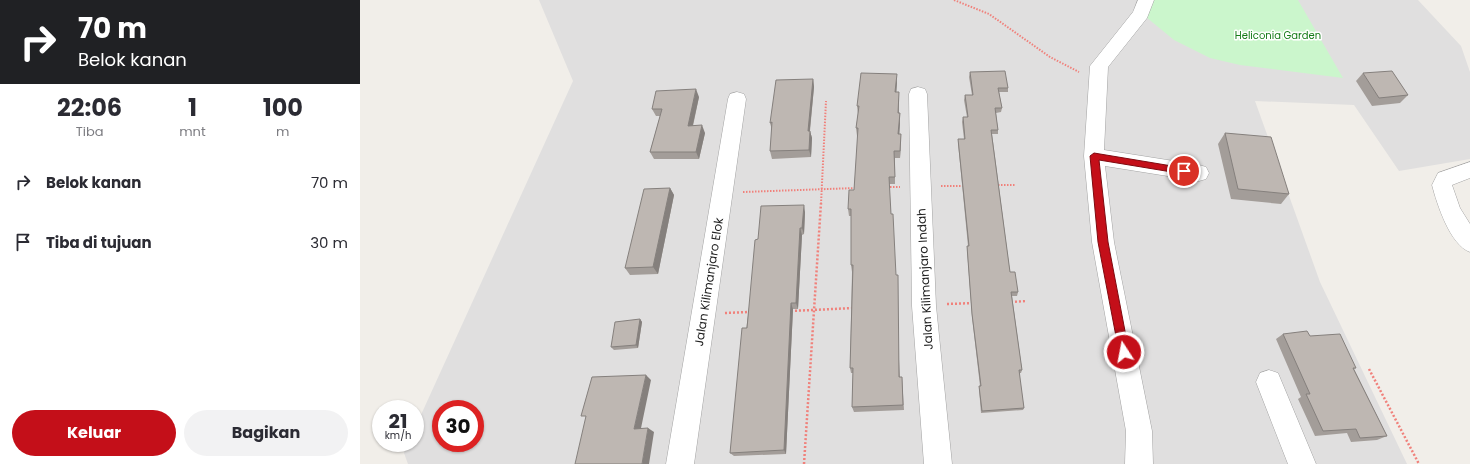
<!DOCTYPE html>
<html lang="id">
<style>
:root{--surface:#fff;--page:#f2f2f3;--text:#2b2b33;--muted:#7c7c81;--accent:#c40f19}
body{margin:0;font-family:Poppins,sans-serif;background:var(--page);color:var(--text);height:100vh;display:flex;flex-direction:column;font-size:15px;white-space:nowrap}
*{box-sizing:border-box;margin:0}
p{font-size:13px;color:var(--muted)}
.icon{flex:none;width:22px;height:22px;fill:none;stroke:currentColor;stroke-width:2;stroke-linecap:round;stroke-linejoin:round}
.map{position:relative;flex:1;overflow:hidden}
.sheet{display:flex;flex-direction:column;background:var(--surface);width:360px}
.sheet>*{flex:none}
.top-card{background:#202124;color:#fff;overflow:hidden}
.speed{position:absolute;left:12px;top:400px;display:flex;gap:8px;font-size:20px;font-weight:700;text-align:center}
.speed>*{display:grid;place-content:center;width:52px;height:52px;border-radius:50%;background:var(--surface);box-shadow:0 1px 3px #0004;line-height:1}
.speed small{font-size:10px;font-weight:400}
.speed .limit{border:6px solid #d22;background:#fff;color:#111}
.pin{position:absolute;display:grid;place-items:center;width:34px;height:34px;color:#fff;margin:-17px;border:2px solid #fff;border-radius:50%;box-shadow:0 1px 4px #0007}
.me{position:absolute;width:44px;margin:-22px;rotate:349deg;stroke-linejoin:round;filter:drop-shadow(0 0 3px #0008)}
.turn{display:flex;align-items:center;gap:14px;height:84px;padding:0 12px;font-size:18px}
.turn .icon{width:52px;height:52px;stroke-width:2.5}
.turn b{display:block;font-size:28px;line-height:34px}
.eta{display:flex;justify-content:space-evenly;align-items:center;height:68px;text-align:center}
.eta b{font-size:24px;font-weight:700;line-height:28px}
.cta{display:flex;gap:8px;margin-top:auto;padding:8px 12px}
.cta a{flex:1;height:46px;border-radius:24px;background:var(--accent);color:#fff;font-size:16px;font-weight:700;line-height:46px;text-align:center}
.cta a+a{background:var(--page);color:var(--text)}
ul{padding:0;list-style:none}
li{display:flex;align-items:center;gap:12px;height:60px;padding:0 12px}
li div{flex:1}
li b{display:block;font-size:15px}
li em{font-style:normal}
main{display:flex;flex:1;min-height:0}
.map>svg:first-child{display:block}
.residential{fill:#e0dfdf;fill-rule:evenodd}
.park{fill:#cbf6cc}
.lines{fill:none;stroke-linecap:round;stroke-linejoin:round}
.minor-casing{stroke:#a3a3a3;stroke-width:1}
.path-far1{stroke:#f0817b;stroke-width:2;stroke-dasharray:1.5 1.5;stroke-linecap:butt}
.path{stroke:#f0817b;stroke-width:2.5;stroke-dasharray:2 2;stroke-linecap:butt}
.minor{fill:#fff;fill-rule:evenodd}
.wall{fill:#a39d99}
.shaded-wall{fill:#85807d}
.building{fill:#beb7b2;stroke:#85807d}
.route{fill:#c40f19;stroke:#7f0a10}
.labels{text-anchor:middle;stroke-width:3;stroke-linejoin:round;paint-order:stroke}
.far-park-label{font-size:10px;fill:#157b18;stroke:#fff}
.street-label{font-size:12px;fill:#222;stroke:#fff}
</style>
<main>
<section class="sheet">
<div class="top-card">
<div class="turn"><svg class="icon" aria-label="right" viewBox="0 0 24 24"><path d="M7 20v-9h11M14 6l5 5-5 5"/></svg><div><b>70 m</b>Belok kanan</div></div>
</div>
<div class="eta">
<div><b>22:06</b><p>Tiba</p></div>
<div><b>1</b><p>mnt</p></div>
<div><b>100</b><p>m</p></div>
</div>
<ul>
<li><svg class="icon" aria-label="right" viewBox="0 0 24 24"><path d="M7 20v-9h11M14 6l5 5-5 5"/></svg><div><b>Belok kanan</b></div><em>70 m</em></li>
<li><svg class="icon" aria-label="arrive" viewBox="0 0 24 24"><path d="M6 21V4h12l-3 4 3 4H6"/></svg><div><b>Tiba di tujuan</b></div><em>30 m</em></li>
</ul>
<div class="cta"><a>Keluar</a><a>Bagikan</a></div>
</section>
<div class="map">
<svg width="1110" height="464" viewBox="0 0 1110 464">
<rect width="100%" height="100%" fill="#f1eee9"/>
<path class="residential" d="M 179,0 L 1058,0 L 1101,46 L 1110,72 L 1110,159 L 1039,171 L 994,105 L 895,101 L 960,282 L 1047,464 L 48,464 L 44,453 L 48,443 L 55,443 L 55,428 L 213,81 ZM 81,409 L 115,409 L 115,443 L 81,443 Z"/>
<path class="park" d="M 792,0 L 938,0 L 983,78 L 880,65 L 850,58 L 814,40 L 786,17 Z"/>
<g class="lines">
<defs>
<path id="minor" d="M 778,0 L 794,0 L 787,18 L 748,67 L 744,150 L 839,165 L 846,167 L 849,173 L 846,179 L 839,181 L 745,166 L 754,242 L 792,431 L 793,464 L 765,464 L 766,431 L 732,242 L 724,156 L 730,66 L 773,12 Z
M 558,87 L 565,89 L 567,94 L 576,306 L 592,464 L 564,464 L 552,306 L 549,94 L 551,89 Z
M 377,92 L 384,94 L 386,99 L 334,464 L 306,464 L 368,99 L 370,94 Z
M 1110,162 L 1110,178 L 1092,185 L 1100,208 L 1110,224 L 1110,252 C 1090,245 1077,204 1072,185 L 1078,173 Z
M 909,370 L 918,373 L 956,464 L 928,464 L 896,382 L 900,373 Z"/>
</defs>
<use href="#minor" class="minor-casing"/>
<path class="path-far1" d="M 594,0 L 629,14 L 690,57 L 719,72
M 635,185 L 655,185
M 581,186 L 604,186
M 527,187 L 540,187
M 383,192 L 496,188
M 461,204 L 466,101"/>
<path class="path" d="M 651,302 L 667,301
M 587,304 L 614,303
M 431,311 L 494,308
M 365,313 L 390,312
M 1009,369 L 1059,464
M 444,464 L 461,203"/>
<use href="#minor" class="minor"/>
</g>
<path class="wall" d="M 610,72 L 648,88 L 648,92 L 639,92 L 642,108 L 641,112 L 636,113 L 638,130 L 638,134 L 632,134 L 650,272 L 658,292 L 657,296 L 652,296 L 662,370 L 661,373 L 659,373 L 664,408 L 663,410 L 621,413 L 619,389 L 619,386 L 620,386 L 612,317 L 607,250 L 607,246 L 608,246 L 598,143 L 598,139 L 604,139 L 602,122 L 603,117 L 607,117 L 604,100 L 605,95 L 612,95 L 609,77 Z
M 1003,73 L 1048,95 L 1040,103 L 1012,106 L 996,81 Z
M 453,79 L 454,87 L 450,131 L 452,138 L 451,157 L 412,159 L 410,151 L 412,130 L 410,123 Z
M 537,81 L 536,92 L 539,100 L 539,113 L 540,113 L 540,121 L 539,134 L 541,134 L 540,158 L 535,158 L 535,184 L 529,184 L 540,377 L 542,377 L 544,410 L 494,412 L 492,407 L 493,373 L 491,373 L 490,368 L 492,272 L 491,265 L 491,216 L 489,216 L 488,209 L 494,190 L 498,136 L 497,136 L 496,128 L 498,114 L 497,106 Z
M 339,97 L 333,126 L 345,133 L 339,159 L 294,159 L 290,152 L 300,116 L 296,116 L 292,109 Z
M 865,133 L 929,194 L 921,204 L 871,199 L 858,144 Z
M 310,188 L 314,195 L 298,274 L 270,275 L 265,268 Z
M 445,212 L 444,234 L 442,235 L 438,309 L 433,309 L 426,454 L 374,456 L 370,453 L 398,239 Z
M 280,319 L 282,322 L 278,348 L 254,350 L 251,347 Z
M 923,334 L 950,336 L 996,368 L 994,369 L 1027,436 L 1017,440 L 991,442 L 987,433 L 955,436 L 938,399 L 941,397 L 916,339 Z"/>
<path class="shaded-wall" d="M 537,74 L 537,81 L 536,100 L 535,92 Z
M 453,79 L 454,87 L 449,138 L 448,131 Z
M 336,89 L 339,97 L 331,133 L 328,126 Z
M 539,92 L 539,100 L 538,121 L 538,113 Z
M 540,113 L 540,121 L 539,142 L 538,134 Z
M 342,125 L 345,133 L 339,159 L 336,152 Z
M 450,131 L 452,138 L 451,157 L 449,150 Z
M 541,134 L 541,142 L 540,158 L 540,151 Z
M 310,188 L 314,195 L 298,274 L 293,267 Z
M 444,205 L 445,212 L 444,234 L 442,228 Z
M 440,228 L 442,235 L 438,309 L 436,303 Z
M 431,303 L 433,309 L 426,454 L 424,450 Z
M 280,319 L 282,322 L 278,348 L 276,345 Z
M 286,375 L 291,380 L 280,433 L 274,429 Z
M 288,428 L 294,432 L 289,464 L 282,464 Z"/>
<path class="building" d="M 645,71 L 648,88 L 638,88 L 642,108 L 635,108 L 638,130 L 631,130 L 650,272 L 655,272 L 658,292 L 651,292 L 662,370 L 659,370 L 664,408 L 622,411 L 619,386 L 621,386 L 612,314 L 607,246 L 609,246 L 598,139 L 605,139 L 603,117 L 608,117 L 605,95 L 613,95 L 610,72 Z
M 1032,71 L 1048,95 L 1019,98 L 1003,73 Z
M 501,73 L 537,74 L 535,92 L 539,92 L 538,113 L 540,113 L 538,134 L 541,134 L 540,151 L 534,151 L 535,177 L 529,177 L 531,214 L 533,214 L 536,275 L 538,275 L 539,377 L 542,377 L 543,405 L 492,407 L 493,368 L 490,368 L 493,265 L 491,265 L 491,209 L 488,209 L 489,190 L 494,190 L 498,128 L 496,128 L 499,106 L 497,106 Z
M 453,79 L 448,131 L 450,131 L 449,150 L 410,151 L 412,122 L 410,123 L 416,80 Z
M 336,89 L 328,126 L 342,125 L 336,152 L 290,152 L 302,109 L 292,109 L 296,91 Z
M 865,133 L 911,137 L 929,194 L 878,189 Z
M 310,188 L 293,267 L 265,268 L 284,189 Z
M 444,205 L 442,228 L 440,228 L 436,303 L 431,303 L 424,450 L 370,453 L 382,328 L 387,328 L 395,240 L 398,239 L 401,206 Z
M 280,319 L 276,345 L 251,347 L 255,322 Z
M 947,331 L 950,336 L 980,334 L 996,368 L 993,368 L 1027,436 L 1000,438 L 996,429 L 963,431 L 946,394 L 950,394 L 923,334 Z
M 286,375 L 274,429 L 288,428 L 282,464 L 215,464 L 226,416 L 221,416 L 232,377 Z"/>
<path class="route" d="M 734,153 L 824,168 L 828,171 L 824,174 L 739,160 L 748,242 L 769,352 L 767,356 L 764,357 L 760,356 L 759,352 L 738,242 L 730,156 Z"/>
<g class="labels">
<g class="far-park-label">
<text x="918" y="39">Heliconia Garden</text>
</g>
<g class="street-label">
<text transform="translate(565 279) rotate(-93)" y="4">Jalan Kilimanjaro Indah</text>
<text transform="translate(349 282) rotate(-81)" y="4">Jalan Kilimanjaro Elok</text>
</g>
</g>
</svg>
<div class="speed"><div>21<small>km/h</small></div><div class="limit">30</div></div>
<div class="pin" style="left:824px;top:171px;background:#d93025"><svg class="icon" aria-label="arrive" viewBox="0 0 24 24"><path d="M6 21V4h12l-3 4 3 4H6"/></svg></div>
<svg class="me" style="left:764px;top:352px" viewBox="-20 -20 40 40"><circle r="17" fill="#c40f19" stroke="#fff" stroke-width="3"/><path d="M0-11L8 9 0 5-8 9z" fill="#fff"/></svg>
</div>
</main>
